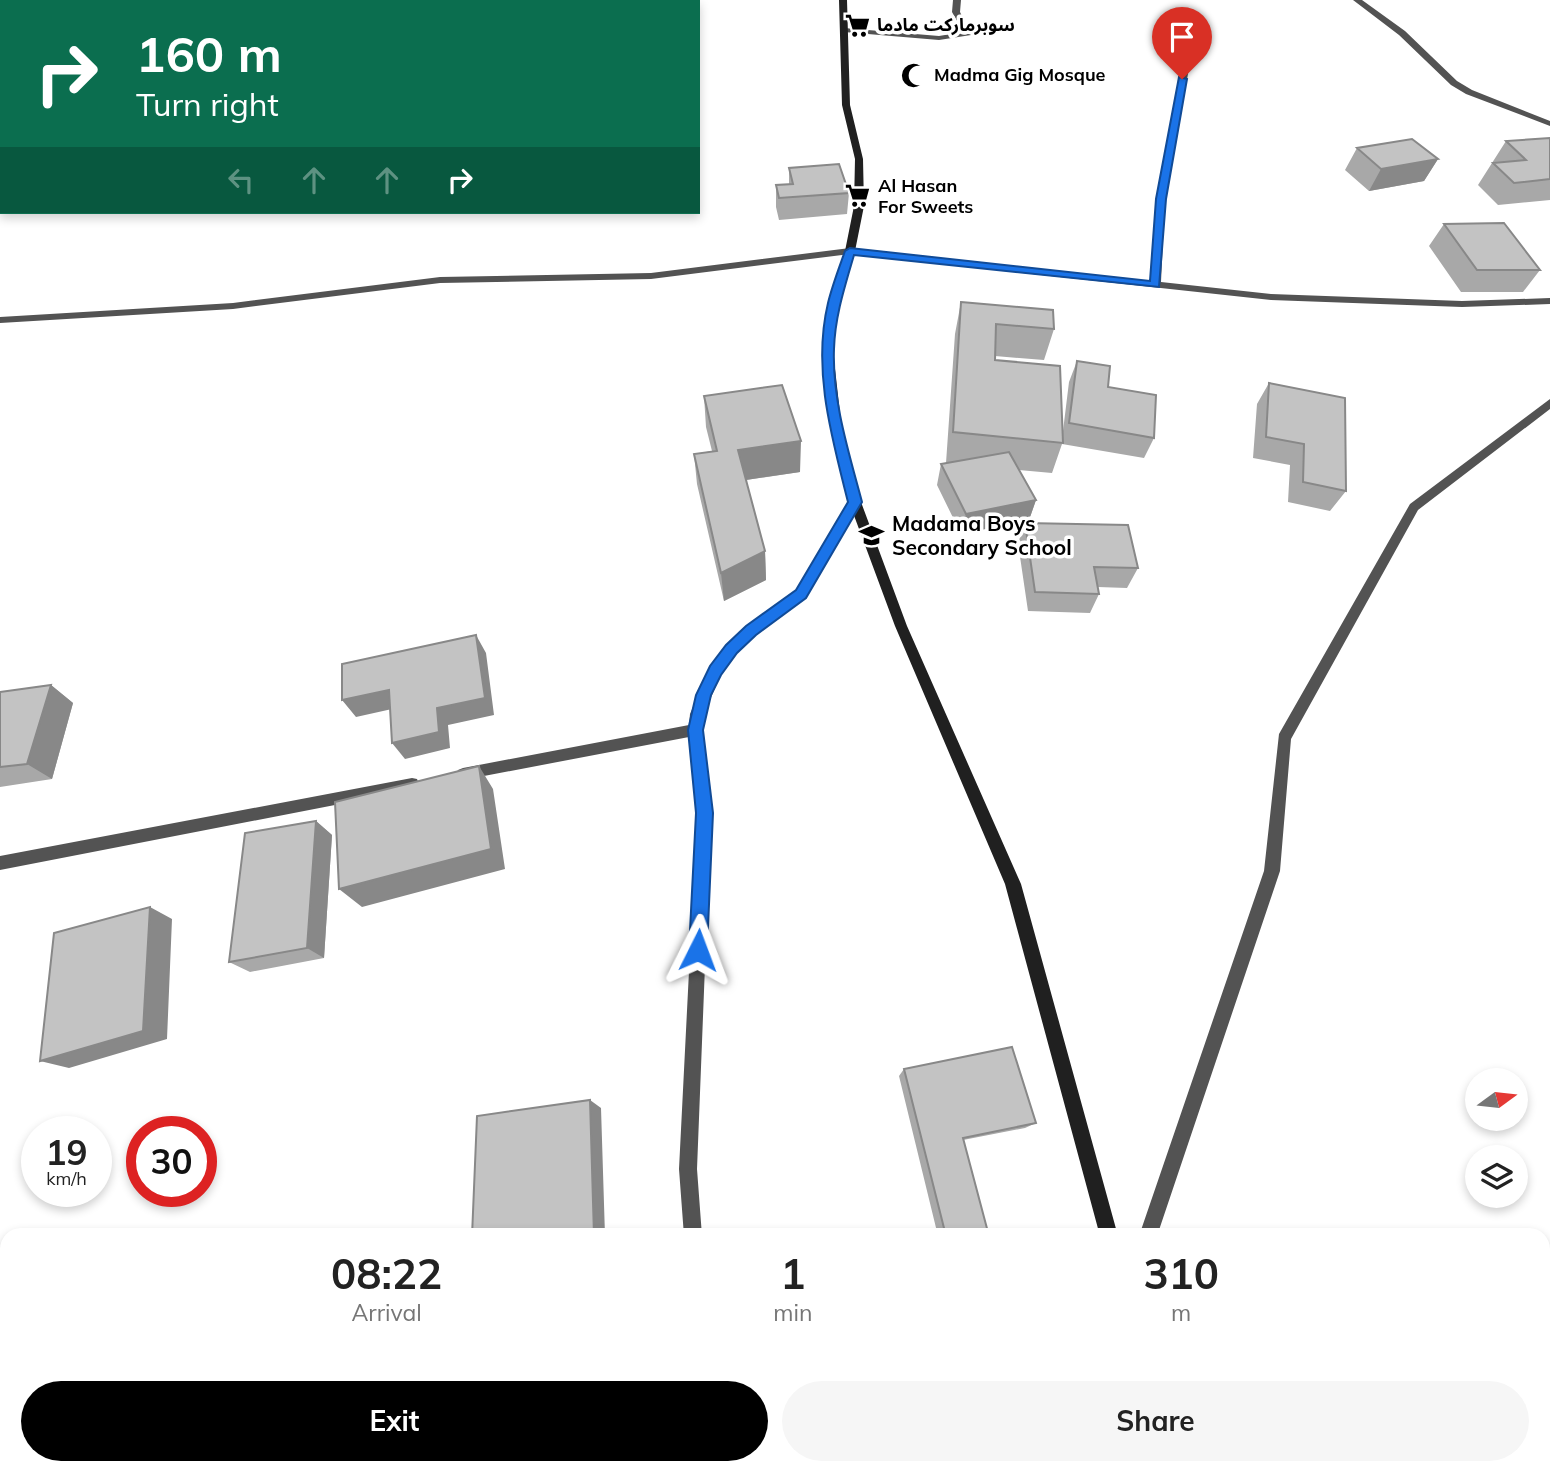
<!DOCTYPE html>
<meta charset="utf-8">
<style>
:root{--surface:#fff;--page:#f6f6f6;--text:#222;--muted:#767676;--accent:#000}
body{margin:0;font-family:Mulish,"Noto Sans Arabic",sans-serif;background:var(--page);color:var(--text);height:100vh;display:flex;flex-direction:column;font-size:26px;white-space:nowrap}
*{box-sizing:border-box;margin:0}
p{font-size:23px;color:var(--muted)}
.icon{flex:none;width:38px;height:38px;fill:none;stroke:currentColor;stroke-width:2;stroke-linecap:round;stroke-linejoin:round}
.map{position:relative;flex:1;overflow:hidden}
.sheet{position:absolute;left:0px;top:1228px;width:1550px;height:247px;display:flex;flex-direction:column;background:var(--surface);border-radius:21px 21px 0 0;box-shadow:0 4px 10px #0003}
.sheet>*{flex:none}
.hud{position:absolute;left:0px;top:0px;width:700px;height:214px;box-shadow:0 4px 10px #0003;background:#0b6e4f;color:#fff;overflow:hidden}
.needle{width:46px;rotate:75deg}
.buttons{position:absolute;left:1465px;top:1068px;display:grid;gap:14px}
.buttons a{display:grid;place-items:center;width:63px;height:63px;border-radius:50%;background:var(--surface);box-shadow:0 4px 10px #0003;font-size:35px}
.speed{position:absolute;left:21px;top:1116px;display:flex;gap:14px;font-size:35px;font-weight:700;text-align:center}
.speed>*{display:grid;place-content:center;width:91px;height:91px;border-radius:50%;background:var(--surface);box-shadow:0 4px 10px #0003;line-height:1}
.speed small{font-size:18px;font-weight:400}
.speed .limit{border:10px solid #d22;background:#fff;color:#111}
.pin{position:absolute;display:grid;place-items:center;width:60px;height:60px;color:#fff;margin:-72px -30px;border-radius:50% 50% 50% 0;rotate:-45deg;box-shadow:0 0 7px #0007}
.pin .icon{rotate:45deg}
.me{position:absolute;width:77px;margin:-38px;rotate:3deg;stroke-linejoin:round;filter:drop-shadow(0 0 5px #0008)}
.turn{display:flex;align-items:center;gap:24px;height:147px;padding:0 21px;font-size:32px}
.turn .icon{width:91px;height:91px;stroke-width:2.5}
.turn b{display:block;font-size:49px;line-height:60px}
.lanes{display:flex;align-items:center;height:66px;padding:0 21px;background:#0003;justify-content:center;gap:35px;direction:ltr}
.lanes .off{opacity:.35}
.eta{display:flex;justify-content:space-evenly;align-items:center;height:119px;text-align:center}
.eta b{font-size:42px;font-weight:700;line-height:49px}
.cta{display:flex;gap:14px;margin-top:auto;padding:14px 21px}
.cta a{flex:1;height:80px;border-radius:42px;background:var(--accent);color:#fff;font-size:28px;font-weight:700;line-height:80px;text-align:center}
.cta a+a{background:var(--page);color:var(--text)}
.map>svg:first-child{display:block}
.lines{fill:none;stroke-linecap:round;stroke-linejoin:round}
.street{fill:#535353;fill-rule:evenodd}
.secondary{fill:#202020;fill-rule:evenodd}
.wall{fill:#a8a8a8}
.shaded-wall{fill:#888}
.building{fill:#c3c3c3;stroke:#888;stroke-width:2}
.route{fill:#1a73e8;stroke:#114b97;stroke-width:2}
.labels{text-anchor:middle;stroke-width:7;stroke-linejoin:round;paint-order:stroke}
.far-poi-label{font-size:18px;font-weight:bold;fill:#000;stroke:#fff;text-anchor:start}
.poi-label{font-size:21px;font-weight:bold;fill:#000;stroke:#fff;text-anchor:start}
</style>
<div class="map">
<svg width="1550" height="1475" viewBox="0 0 1550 1475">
<rect width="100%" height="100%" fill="#fff"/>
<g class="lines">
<path class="street" d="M 55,0 L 67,0 L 53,2 Z
M 953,0 L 961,0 L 960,12 L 971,35 L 939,40 L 844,32 L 840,30 L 844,28 L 939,36 L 963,32 L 952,12 Z
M 1353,0 L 1362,0 L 1405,31 L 1457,81 L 1472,90 L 1550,121 L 1550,126 L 1466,94 L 1451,85 L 1399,35 Z
M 0,10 L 2,10 L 0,15 Z
M 1186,61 L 1190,63 L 1165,199 L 1161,282 L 1271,294 L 1462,301 L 1550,298 L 1550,304 L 1462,307 L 1271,300 L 850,254 L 651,279 L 440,283 L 233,309 L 0,323 L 0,317 L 233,303 L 440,277 L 651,273 L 850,248 L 1151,281 L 1157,199 L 1182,63 Z
M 1550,399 L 1550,409 L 1418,510 L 1291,739 L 1280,871 L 1157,1236 L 1139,1236 L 1264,871 L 1279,734 L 1410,504 Z
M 855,498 L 861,502 L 805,598 L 756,634 L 736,653 L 721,674 L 704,714 L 702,730 L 711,813 L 697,1169 L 702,1236 L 684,1236 L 679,1169 L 697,813 L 689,737 L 463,780 L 458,778 L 456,774 L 458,770 L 463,768 L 689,725 L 690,714 L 710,667 L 726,645 L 746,626 L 797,590 L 851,499 Z
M 412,778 L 417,779 L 419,784 L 417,789 L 412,790 L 0,870 L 0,856 Z
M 703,1468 L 723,1468 L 723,1475 L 703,1475 Z"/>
<path class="secondary" d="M 839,0 L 847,0 L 850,105 L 863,159 L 864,206 L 855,251 L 838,304 L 833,351 L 841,422 L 861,502 L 907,626 L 1021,884 L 1118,1236 L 1100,1236 L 1005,884 L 895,626 L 849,502 L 829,422 L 823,351 L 828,304 L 845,251 L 854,206 L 855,159 L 842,105 Z
M 1173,1468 L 1193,1468 L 1195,1475 L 1175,1475 Z"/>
</g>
<path class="wall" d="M 1550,138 L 1550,200 L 1498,205 L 1478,185 L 1506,141 Z
M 1357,148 L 1438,159 L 1424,181 L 1369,191 L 1345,170 Z
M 789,168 L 849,193 L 847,214 L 779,220 L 776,207 L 776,185 L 789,184 Z
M 1444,224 L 1540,270 L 1523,292 L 1461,292 L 1429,246 Z
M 961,302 L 1054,329 L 1044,360 L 995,356 L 995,360 L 1062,439 L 1069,382 L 1077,361 L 1108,387 L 1154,438 L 1144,458 L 1062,444 L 1052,473 L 1019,470 L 1036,500 L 1029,520 L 961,534 L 937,485 L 941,464 L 949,463 L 946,463 L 955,334 Z
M 1269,383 L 1346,491 L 1330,511 L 1288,502 L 1290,465 L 1253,458 L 1257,404 Z
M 704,396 L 800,472 L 746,480 L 765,551 L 766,580 L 724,601 L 697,484 L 694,454 L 712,451 L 706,427 Z
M 1025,523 L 1138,568 L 1127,588 L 1098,587 L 1099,594 L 1090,613 L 1028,611 L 1018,543 Z
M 51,685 L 73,703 L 52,779 L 0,787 L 0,692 Z
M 316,821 L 332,835 L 324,958 L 250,972 L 229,962 Z
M 904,1069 L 1036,1123 L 1025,1128 L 963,1140 L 989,1236 L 938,1236 L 899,1076 Z"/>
<path class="shaded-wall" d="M 1438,159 L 1424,181 L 1369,191 L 1381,169 Z
M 801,441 L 800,472 L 739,481 L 738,450 Z
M 1036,500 L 1029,520 L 961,534 L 966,514 Z
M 765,551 L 766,580 L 724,601 L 721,573 Z
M 476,635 L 486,653 L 494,715 L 448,725 L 450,748 L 405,759 L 392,743 L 437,708 Z
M 51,685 L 73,703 L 52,779 L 27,764 Z
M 389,690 L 401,707 L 356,717 L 342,700 Z
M 479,766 L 493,789 L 505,869 L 362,907 L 339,889 Z
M 316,821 L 332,835 L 324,958 L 307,948 Z
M 150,907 L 172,919 L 167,1039 L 69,1068 L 40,1061 Z
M 590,1100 L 601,1108 L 605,1236 L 594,1236 Z"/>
<path class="building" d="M 1550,138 L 1550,179 L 1514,183 L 1493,163 L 1526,160 L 1506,141 Z
M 1412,139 L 1438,159 L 1381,169 L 1357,148 Z
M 839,164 L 849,193 L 779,198 L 776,185 L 793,184 L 789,168 Z
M 1504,223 L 1540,270 L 1477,270 L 1444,224 Z
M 961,302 L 1053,310 L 1054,329 L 996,324 L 995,360 L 1060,366 L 1063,443 L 953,432 Z
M 1077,361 L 1110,366 L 1108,387 L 1156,395 L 1154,438 L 1069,423 Z
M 1269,383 L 1345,398 L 1346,491 L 1303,482 L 1304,444 L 1266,437 Z
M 782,385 L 801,441 L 738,450 L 765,551 L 721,573 L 694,454 L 717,451 L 704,396 Z
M 1009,452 L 1036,500 L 966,514 L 941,464 Z
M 1025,523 L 1128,525 L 1138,568 L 1094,567 L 1099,594 L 1035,592 Z
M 476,635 L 485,698 L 437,708 L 439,732 L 392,743 L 389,690 L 342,700 L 342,664 Z
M 51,685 L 27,764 L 0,767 L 0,692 Z
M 479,766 L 491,849 L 339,889 L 335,802 Z
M 316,821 L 307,948 L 229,962 L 245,833 Z
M 150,907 L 143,1031 L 40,1061 L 54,933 Z
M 1012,1047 L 1036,1123 L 963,1138 L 989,1236 L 946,1236 L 904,1069 Z
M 590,1100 L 594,1236 L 472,1236 L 477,1116 Z"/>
<path class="route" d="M 1179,77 L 1187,79 L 1166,199 L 1159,287 L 854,255 C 845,286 835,316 834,349 C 832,400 849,453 862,502 L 806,598 L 756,635 L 737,653 L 721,675 L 711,695 L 703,730 L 713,813 L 707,950 L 704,956 L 698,959 L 691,956 L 689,950 L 696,813 L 688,730 L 696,695 L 710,666 L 726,645 L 746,626 L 796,590 L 848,502 C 832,438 812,370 828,303 C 832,286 839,268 845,251 L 850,248 L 1150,281 L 1156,199 Z"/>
<defs>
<symbol id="supermarket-bare" viewBox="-9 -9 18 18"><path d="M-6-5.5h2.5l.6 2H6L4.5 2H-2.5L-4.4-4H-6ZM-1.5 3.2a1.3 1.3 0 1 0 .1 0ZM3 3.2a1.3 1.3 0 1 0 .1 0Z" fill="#000" stroke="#fff" stroke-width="2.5" paint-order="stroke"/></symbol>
<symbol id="mosque-bare" viewBox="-9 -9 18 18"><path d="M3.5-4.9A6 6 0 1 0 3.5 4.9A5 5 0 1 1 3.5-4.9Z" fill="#000" stroke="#fff" stroke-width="2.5" paint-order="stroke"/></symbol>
<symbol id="school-bare" viewBox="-9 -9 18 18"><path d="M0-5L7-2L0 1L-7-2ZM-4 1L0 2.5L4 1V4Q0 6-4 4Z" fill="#000" stroke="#fff" stroke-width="2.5" paint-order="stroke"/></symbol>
</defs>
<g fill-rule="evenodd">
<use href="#supermarket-bare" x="840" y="8" width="35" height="35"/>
<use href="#mosque-bare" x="896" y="58" width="35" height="35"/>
<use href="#supermarket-bare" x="840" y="178" width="35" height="35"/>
<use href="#school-bare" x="854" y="518" width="35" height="35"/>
</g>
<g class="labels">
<g class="far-poi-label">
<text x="877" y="31">سوبرماركت مادما</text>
<text x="934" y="81">Madma Gig Mosque</text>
<text x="878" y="192">Al Hasan<tspan x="878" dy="21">For Sweets</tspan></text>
</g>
<g class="poi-label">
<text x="892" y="531">Madama Boys<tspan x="892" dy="24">Secondary School</tspan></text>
</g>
</g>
</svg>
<div class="buttons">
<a><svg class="needle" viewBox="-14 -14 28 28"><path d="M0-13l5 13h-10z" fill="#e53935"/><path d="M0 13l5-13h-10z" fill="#767676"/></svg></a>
<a><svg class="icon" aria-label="layers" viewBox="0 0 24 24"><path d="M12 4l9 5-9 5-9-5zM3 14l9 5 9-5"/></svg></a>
</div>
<div class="speed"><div>19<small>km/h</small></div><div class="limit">30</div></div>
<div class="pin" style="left:1182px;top:79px;background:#d93025"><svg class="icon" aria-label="arrive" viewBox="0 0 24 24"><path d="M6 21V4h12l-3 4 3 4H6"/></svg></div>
<svg class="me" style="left:698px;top:950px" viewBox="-20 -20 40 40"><path d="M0-17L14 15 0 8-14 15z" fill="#1a73e8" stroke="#fff" stroke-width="4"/></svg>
<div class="hud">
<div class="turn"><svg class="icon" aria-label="right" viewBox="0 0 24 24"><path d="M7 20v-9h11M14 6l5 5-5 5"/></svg><div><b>160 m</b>Turn right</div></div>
<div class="lanes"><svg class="icon off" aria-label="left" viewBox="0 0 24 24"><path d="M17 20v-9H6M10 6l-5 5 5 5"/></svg><svg class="icon off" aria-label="ahead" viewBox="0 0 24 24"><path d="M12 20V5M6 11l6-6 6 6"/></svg><svg class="icon off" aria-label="ahead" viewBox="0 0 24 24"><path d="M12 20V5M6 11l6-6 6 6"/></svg><svg class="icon" aria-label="right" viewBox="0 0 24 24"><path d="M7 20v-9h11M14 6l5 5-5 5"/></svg></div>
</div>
<section class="sheet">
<div class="eta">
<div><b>08:22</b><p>Arrival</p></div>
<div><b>1</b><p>min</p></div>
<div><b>310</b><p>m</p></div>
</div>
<div class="cta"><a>Exit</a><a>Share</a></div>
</section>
</div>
